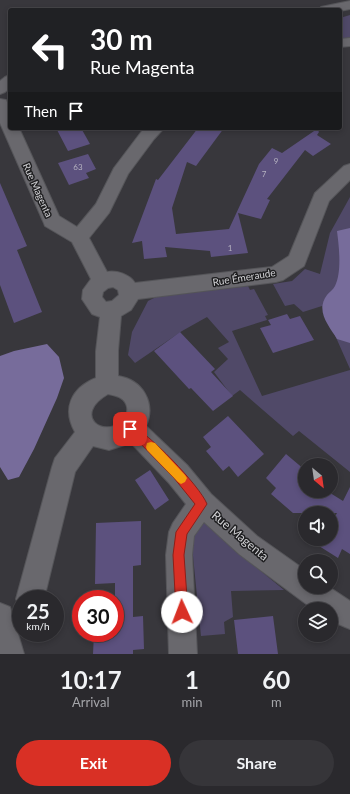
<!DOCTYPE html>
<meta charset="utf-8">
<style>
:root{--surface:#2a292d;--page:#363539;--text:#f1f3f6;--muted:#a5a6aa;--line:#464549;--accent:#d93025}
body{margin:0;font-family:Lato,sans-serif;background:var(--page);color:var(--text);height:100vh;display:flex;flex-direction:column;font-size:15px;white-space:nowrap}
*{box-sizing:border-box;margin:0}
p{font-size:13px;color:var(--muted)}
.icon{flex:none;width:22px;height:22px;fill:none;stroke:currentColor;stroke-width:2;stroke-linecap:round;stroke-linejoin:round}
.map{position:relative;height:654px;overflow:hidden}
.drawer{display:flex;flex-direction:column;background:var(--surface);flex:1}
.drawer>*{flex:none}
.top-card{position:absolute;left:8px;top:8px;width:334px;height:122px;border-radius:4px;box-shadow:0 2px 6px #0003,0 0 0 1px var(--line);background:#202124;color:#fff;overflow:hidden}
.needle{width:26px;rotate:151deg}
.tools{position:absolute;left:298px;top:458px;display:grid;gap:8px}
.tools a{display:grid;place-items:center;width:40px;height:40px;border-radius:50%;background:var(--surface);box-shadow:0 2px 6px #0003,0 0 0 1px var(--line);font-size:20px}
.speed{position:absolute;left:12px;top:590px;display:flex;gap:8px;font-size:20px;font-weight:700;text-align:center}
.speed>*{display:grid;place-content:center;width:52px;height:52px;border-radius:50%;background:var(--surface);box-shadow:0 2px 6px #0003,0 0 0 1px var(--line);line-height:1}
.speed small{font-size:10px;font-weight:400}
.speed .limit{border:6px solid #d22;background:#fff;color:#111}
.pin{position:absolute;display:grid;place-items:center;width:34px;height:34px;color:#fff;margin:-17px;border-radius:8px;box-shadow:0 2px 6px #0006}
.me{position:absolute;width:44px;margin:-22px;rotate:358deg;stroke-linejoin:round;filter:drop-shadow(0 0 3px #0008)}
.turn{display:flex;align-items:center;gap:14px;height:84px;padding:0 16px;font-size:18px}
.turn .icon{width:52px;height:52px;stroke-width:2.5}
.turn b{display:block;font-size:28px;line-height:34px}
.then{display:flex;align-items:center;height:38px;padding:0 16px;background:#0003;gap:8px;font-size:15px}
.eta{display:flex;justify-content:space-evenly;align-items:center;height:68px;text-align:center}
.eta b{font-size:24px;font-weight:700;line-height:28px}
.primary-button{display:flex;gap:8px;margin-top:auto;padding:8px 16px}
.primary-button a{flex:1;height:46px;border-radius:24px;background:var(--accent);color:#fff;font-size:16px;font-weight:700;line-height:46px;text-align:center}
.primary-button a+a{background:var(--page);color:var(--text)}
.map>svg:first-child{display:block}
.green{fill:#504968}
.water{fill:#776c9b}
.building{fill:#5c517e}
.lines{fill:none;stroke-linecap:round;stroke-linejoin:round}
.street-casing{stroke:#555559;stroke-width:2}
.street{fill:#69686d;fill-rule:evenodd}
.route{fill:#d93025;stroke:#8d1f18}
.slow{fill:#f59e0b}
.labels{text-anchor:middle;stroke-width:3;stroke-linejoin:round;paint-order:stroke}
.number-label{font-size:8px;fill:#b5b2c0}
.street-label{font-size:10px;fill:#d3d3d6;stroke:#1f1f21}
.near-street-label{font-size:12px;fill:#d3d3d6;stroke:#1f1f21}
</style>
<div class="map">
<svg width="350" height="654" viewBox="0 0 350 654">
<rect width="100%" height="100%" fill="#38373c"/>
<path class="green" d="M 350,15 L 350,38 L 340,39 L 340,18 Z
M 350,197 L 350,369 L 322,306 L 303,312 L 294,304 L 285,306 L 273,284 L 292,281 L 305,269 L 320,274 L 330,233 Z
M 248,286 L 250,290 L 254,289 L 268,315 L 265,316 L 267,320 L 232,331 L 262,396 L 350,370 L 350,472 L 299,431 L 293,436 L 240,390 L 232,396 L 214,372 L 228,359 L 218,348 L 229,342 L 207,317 L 182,331 L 135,363 L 128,355 L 132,332 L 148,301 L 156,297 Z
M 204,518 L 245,558 L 284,590 L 231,591 L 233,617 L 224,622 L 225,634 L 201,636 L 192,546 L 194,532 Z"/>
<path class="water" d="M 350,228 L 350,343 L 337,339 C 329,326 315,311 327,295 C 329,292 333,290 335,286 C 342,272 339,247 337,231 Z
M 47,344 L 59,357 L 64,378 L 57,398 L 34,449 L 19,477 L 8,480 L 0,467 L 0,356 L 14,351 Z"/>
<path class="building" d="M 56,128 L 81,128 L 90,144 L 68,151 Z
M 198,128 L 224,128 L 196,166 L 187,162 L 172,208 L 176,234 L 229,229 L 259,164 L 272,148 L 282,153 L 317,129 L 319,132 L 317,135 L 331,144 L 313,156 L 305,150 L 267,199 L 270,200 L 261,219 L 238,213 L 248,253 L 211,257 L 210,251 L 165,247 L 167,257 L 144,259 L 142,241 L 132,243 L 156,179 L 158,180 Z
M 88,154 L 96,169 L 86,173 L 89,178 L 69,185 L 58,163 Z
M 0,183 L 27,246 L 17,250 L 42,312 L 14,323 L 0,285 Z
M 287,314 L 290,319 L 300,316 L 314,340 L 273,353 L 260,328 L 271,325 L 268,320 Z
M 180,332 L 215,369 L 211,372 L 233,396 L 213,411 L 191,388 L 189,389 L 154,351 Z
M 228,416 L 264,454 L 238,477 L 229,466 L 223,471 L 206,451 L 211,447 L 203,437 Z
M 286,454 L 305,470 L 305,491 L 327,491 L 343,501 L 350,487 L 350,554 L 342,549 L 338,558 L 319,546 L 323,539 L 331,539 L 331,524 L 337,513 L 293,513 L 271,494 L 276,488 L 266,478 Z
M 150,470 L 169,500 L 155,510 L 135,480 Z
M 141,521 L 141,565 L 133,566 L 133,617 L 143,616 L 144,649 L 133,650 L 133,654 L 93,654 L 94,633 L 115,633 L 115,583 L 95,584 L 96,523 Z
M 273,616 L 278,654 L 238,654 L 234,620 Z"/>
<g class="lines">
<defs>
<path id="street" d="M 350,1 L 350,9 L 340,11 L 319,10 L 321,7 Z
M 350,38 L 350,46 L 340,47 L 340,39 Z
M 10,75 L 10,88 L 5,92 L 0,94 L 0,81 L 5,77 Z
M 0,99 L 6,100 C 11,109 10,118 10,128 L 19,128 L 59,216 L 77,227 L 96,204 L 114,168 L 142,131 L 146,128 L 164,128 L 154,139 L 128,174 L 109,213 L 89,238 L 107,272 C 117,270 130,275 135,283 L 272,267 L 289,256 L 315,193 L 344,166 L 350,164 L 350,180 L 329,201 L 304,266 L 283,280 L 276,282 L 138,299 L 131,310 L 121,316 L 118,351 L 118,376 C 143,380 156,403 146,426 L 187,465 L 211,494 L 257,536 L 305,570 L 305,587 L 329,587 L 350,601 L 350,629 L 331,621 L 331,609 L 313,609 L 239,554 L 204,522 L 194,536 L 192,555 L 197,654 L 169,654 L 166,555 L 169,532 L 173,523 L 186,504 L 169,483 L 131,443 L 109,450 L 93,446 L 75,472 L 44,599 L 21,599 L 20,609 L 16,599 L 52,467 L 55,458 L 75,432 C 62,409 71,388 96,378 L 96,351 L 100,317 L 92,314 L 82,299 L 83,290 L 91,279 L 72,242 L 45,226 L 43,221 L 0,123 ZM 113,287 L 118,290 L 119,295 L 112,301 L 106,302 L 102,297 L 103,292 L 108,288 ZM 108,394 C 116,396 125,397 127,407 C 128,413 126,417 122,421 C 103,439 72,415 108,394 Z
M 0,603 L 10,607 L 24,654 L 0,654 Z"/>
</defs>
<use href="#street" class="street-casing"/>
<use href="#street" class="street"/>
</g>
<path class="route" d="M 130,425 C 147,431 200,486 207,504 L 187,534 L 184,555 L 188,612 L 186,616 L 182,618 L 178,616 L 176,612 L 173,555 L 176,532 L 195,504 L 174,478 L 134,437 L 127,433 L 125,429 L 127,426 Z"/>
<path class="slow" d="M 151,442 L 155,443 L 185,475 L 187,478 L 185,482 L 181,484 L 178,482 L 147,450 L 146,447 L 147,443 Z"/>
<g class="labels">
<g class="number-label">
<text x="276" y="164">9</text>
<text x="78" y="170">63</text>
<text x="264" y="177">7</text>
<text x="230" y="251">1</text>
</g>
<g class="street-label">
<text transform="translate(38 190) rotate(66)" y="4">Rue Magenta</text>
<text transform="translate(244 277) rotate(-9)" y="4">Rue Émeraude</text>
</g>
<g class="near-street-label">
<text transform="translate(240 536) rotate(40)" y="4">Rue Magenta</text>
</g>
</g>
</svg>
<div class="tools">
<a><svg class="needle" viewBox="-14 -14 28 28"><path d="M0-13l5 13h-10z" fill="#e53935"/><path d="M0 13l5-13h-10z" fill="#a5a6aa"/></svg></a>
<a><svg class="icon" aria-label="sound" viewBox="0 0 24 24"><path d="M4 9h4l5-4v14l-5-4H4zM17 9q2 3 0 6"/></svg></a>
<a><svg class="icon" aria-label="search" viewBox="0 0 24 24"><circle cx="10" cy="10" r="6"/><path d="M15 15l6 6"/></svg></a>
<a><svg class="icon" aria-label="layers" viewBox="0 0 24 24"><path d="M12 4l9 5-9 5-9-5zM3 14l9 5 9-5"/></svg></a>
</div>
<div class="speed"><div>25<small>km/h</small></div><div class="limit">30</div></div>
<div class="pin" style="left:130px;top:429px;background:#d93025"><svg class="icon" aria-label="arrive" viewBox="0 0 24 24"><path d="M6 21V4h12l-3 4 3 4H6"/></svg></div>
<svg class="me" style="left:182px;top:612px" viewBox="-20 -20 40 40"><circle r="19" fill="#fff"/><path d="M0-13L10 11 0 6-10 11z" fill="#d93025"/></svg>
<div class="top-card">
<div class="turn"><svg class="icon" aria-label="left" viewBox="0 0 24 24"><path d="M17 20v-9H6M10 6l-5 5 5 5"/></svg><div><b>30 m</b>Rue Magenta</div></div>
<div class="then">Then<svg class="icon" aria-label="arrive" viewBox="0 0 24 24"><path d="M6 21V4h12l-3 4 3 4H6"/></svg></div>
</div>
</div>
<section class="drawer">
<div class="eta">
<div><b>10:17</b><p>Arrival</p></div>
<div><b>1</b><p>min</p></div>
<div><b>60</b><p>m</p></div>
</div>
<div class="primary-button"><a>Exit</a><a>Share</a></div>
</section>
